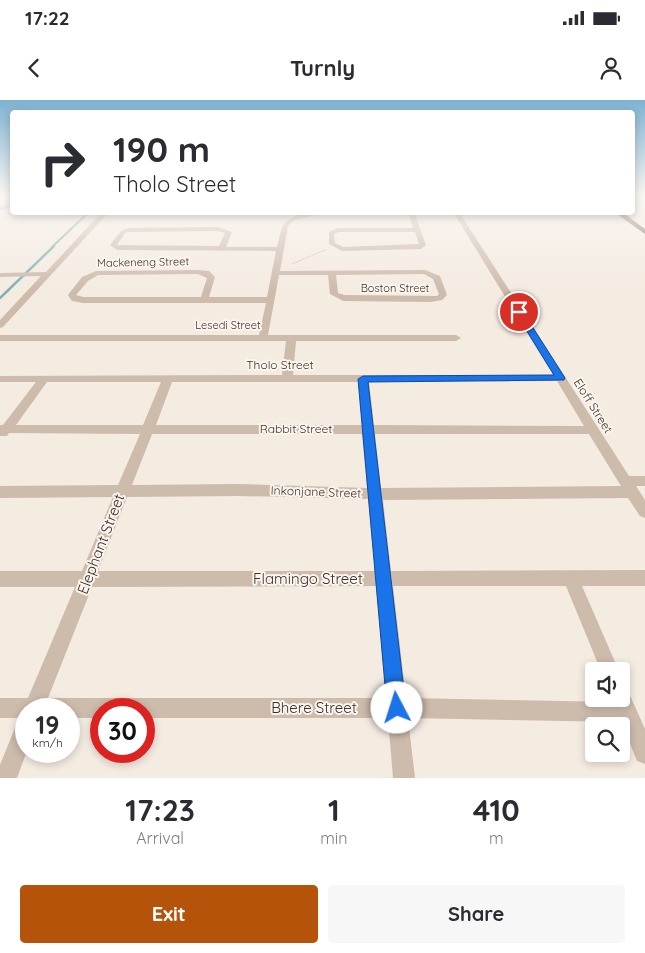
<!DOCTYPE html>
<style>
:root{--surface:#fff;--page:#f7f7f7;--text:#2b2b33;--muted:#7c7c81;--accent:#b45309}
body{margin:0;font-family:Quicksand,sans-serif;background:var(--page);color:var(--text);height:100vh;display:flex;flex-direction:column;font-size:19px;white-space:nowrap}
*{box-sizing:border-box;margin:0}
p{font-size:16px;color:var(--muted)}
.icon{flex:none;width:28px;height:28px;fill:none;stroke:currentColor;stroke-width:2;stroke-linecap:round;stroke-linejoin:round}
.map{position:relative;height:678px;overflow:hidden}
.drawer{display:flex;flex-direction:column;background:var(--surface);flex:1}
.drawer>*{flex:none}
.top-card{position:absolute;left:10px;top:10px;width:625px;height:105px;border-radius:5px;box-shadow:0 2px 8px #0003;background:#fff;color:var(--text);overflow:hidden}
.fabs{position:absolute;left:585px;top:562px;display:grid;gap:10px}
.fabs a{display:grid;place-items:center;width:45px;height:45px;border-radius:5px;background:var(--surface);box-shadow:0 2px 8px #0003;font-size:25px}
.speed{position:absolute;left:15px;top:598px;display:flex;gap:10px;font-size:25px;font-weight:700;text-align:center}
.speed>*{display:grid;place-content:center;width:65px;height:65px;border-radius:50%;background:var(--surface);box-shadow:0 2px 8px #0003;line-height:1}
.speed small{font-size:12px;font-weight:400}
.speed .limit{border:8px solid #d22;background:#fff;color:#111}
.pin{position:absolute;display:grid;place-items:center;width:42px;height:42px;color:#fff;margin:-21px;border:2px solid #fff;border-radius:50%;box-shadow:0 1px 5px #0007}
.me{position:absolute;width:55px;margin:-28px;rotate:355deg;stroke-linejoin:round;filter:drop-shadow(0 0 4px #0008)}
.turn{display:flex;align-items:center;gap:18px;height:105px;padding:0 20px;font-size:22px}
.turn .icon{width:65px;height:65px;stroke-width:2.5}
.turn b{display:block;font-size:35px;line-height:42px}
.eta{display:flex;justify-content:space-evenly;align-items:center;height:85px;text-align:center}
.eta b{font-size:30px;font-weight:800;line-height:35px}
.action{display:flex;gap:10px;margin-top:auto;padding:10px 20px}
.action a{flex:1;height:58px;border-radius:5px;background:var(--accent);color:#fff;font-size:20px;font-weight:800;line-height:58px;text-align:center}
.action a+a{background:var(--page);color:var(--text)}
.status{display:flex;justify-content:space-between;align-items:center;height:35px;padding:0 25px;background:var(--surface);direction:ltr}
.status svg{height:14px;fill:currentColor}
header{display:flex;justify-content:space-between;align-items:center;height:65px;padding:0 20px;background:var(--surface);font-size:22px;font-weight:800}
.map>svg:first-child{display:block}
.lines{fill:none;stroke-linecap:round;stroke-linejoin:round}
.stream-far1{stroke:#7fb0b2;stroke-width:2}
.stream{stroke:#7fb0b2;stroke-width:2.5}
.path{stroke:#b9a596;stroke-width:1;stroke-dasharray:1 1;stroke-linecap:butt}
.minor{fill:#cdbbac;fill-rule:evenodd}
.major{fill:#7d675c;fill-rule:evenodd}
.route{fill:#1a73e8;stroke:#114b97}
.labels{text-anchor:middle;stroke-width:4;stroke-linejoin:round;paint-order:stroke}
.far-street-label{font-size:11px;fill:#3b302b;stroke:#fbf5ee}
.street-label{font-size:12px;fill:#3b302b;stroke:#fbf5ee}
.near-street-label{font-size:15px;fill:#3b302b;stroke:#fbf5ee}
</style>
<div class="status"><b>17:22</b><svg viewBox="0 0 49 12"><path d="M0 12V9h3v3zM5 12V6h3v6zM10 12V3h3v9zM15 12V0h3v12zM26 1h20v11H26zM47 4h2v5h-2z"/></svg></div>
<header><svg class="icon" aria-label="back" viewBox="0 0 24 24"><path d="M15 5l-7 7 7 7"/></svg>Turnly<svg class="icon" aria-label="person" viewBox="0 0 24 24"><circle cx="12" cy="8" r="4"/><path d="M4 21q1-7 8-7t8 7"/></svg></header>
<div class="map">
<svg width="645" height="678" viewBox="0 0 645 678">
<rect width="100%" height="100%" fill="#f4ebe1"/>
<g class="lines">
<path class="stream-far1" d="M 52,147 L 89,112"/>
<path class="stream" d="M 0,198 L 54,146"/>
<path class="path" d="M 292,164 L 327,149"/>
<path class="minor" d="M 12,103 L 12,107 L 0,110 L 0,106 Z
M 102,112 L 109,112 L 3,227 L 0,228 L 0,220 L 41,176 L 0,177 L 0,173 L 46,172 Z
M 139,112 L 180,112 L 177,114 Z
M 309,112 L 459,112 L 629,376 L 645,376 L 645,386 L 636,386 L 645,400 L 645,418 L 640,416 L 628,398 L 383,400 L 391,471 L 645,470 L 645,486 L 582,486 L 619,571 L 601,571 L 566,486 L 393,486 L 406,598 L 613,602 L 611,599 L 621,599 L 621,588 L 628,591 L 645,629 L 645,664 L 637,661 L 621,622 L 408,618 L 415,678 L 393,678 L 388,618 L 144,618 L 144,609 L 101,609 L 101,618 L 69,618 L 69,609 L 26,609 L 27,651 L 17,678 L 0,678 L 0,665 L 19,618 L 0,618 L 0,598 L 28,598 L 75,487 L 0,487 L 0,471 L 82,471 L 113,397 L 0,398 L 0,386 L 118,385 L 140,334 L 9,333 L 7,336 L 0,336 L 0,325 L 3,325 L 36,282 L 0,282 L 0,276 L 282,275 L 286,241 L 0,241 L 0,235 L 259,235 L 266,203 L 83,203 L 72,201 L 68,195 L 82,177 L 96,171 L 198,170 L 209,171 L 215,177 L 209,197 L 267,197 L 276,151 L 117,150 L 110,145 L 121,131 L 128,128 L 218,127 L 232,132 L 226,147 L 277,147 C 283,121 283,119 309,112 ZM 314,115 L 409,115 L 413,128 L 338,128 L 329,132 L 329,144 L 342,151 L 421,149 L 426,145 L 415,115 L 455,115 L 553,275 L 293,275 L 296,241 L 456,241 L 461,238 L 456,235 L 268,235 L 279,175 L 328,175 L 330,194 L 343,201 L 431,202 L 442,200 L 447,195 L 440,176 L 425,170 L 280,171 L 288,126 L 294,120 ZM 218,131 L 225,133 L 219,146 L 117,145 L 125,133 L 129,132 ZM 339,132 L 415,132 L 419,144 L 343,147 L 335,143 L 334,134 ZM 198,174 L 207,178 L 201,197 L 83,197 L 76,195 L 88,181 L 98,175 ZM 424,174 L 433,179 L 439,194 L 437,196 L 344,195 L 338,193 L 336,175 ZM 557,281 L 584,326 L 374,325 L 369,282 ZM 47,282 L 161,282 L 143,325 L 16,325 ZM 172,282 L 358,282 L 362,325 L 156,325 ZM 152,334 L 362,334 L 367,388 L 238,384 L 132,385 ZM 375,334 L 589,334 L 621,386 L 381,388 ZM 238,396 L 368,399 L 375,471 L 98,471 L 127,397 ZM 376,486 L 386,598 L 48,598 L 92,487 Z"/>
<path class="major" d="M 614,112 L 622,112 L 645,129 L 645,134 Z"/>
</g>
<linearGradient id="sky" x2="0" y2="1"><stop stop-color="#7eb2d2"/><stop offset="0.5" stop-color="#faf6f2"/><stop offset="1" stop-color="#faf6f2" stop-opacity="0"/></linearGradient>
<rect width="645" height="191" fill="url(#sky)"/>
<path class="route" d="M 516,210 L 523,212 L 565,278 L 564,280 L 368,282 L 406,608 L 403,615 L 397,618 L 390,615 L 387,608 L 358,279 L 363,276 L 554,275 L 515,212 Z"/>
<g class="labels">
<g class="far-street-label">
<text transform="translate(143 162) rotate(-1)" y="4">Mackeneng Street</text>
<text x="395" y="192">Boston Street</text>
<text x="228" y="229">Lesedi Street</text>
</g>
<g class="street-label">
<text x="280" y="269">Tholo Street</text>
<text transform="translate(593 306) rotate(58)" y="4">Eloff Street</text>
<text x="296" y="333">Rabbit Street</text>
<text transform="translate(316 392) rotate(2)" y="4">Inkonjane Street</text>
</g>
<g class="near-street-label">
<text transform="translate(101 444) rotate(-69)" y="5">Elephant Street</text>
<text x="308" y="484">Flamingo Street</text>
<text x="314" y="613">Bhere Street</text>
</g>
</g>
</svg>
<div class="fabs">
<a><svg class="icon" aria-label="sound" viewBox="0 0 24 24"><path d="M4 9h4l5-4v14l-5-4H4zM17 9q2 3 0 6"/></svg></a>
<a><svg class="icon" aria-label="search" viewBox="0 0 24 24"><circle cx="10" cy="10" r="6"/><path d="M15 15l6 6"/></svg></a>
</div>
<div class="speed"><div>19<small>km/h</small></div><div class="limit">30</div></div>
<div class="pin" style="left:519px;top:212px;background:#d93025"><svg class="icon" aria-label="arrive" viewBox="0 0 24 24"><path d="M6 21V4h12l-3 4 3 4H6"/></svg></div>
<svg class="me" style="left:397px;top:608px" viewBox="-20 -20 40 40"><circle r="19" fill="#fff"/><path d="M0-13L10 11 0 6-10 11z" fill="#1a73e8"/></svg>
<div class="top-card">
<div class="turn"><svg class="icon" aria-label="right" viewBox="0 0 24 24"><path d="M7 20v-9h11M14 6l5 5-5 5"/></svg><div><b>190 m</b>Tholo Street</div></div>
</div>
</div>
<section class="drawer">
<div class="eta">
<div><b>17:23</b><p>Arrival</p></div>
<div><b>1</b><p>min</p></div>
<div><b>410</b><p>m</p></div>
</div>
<div class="action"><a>Exit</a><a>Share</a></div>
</section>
